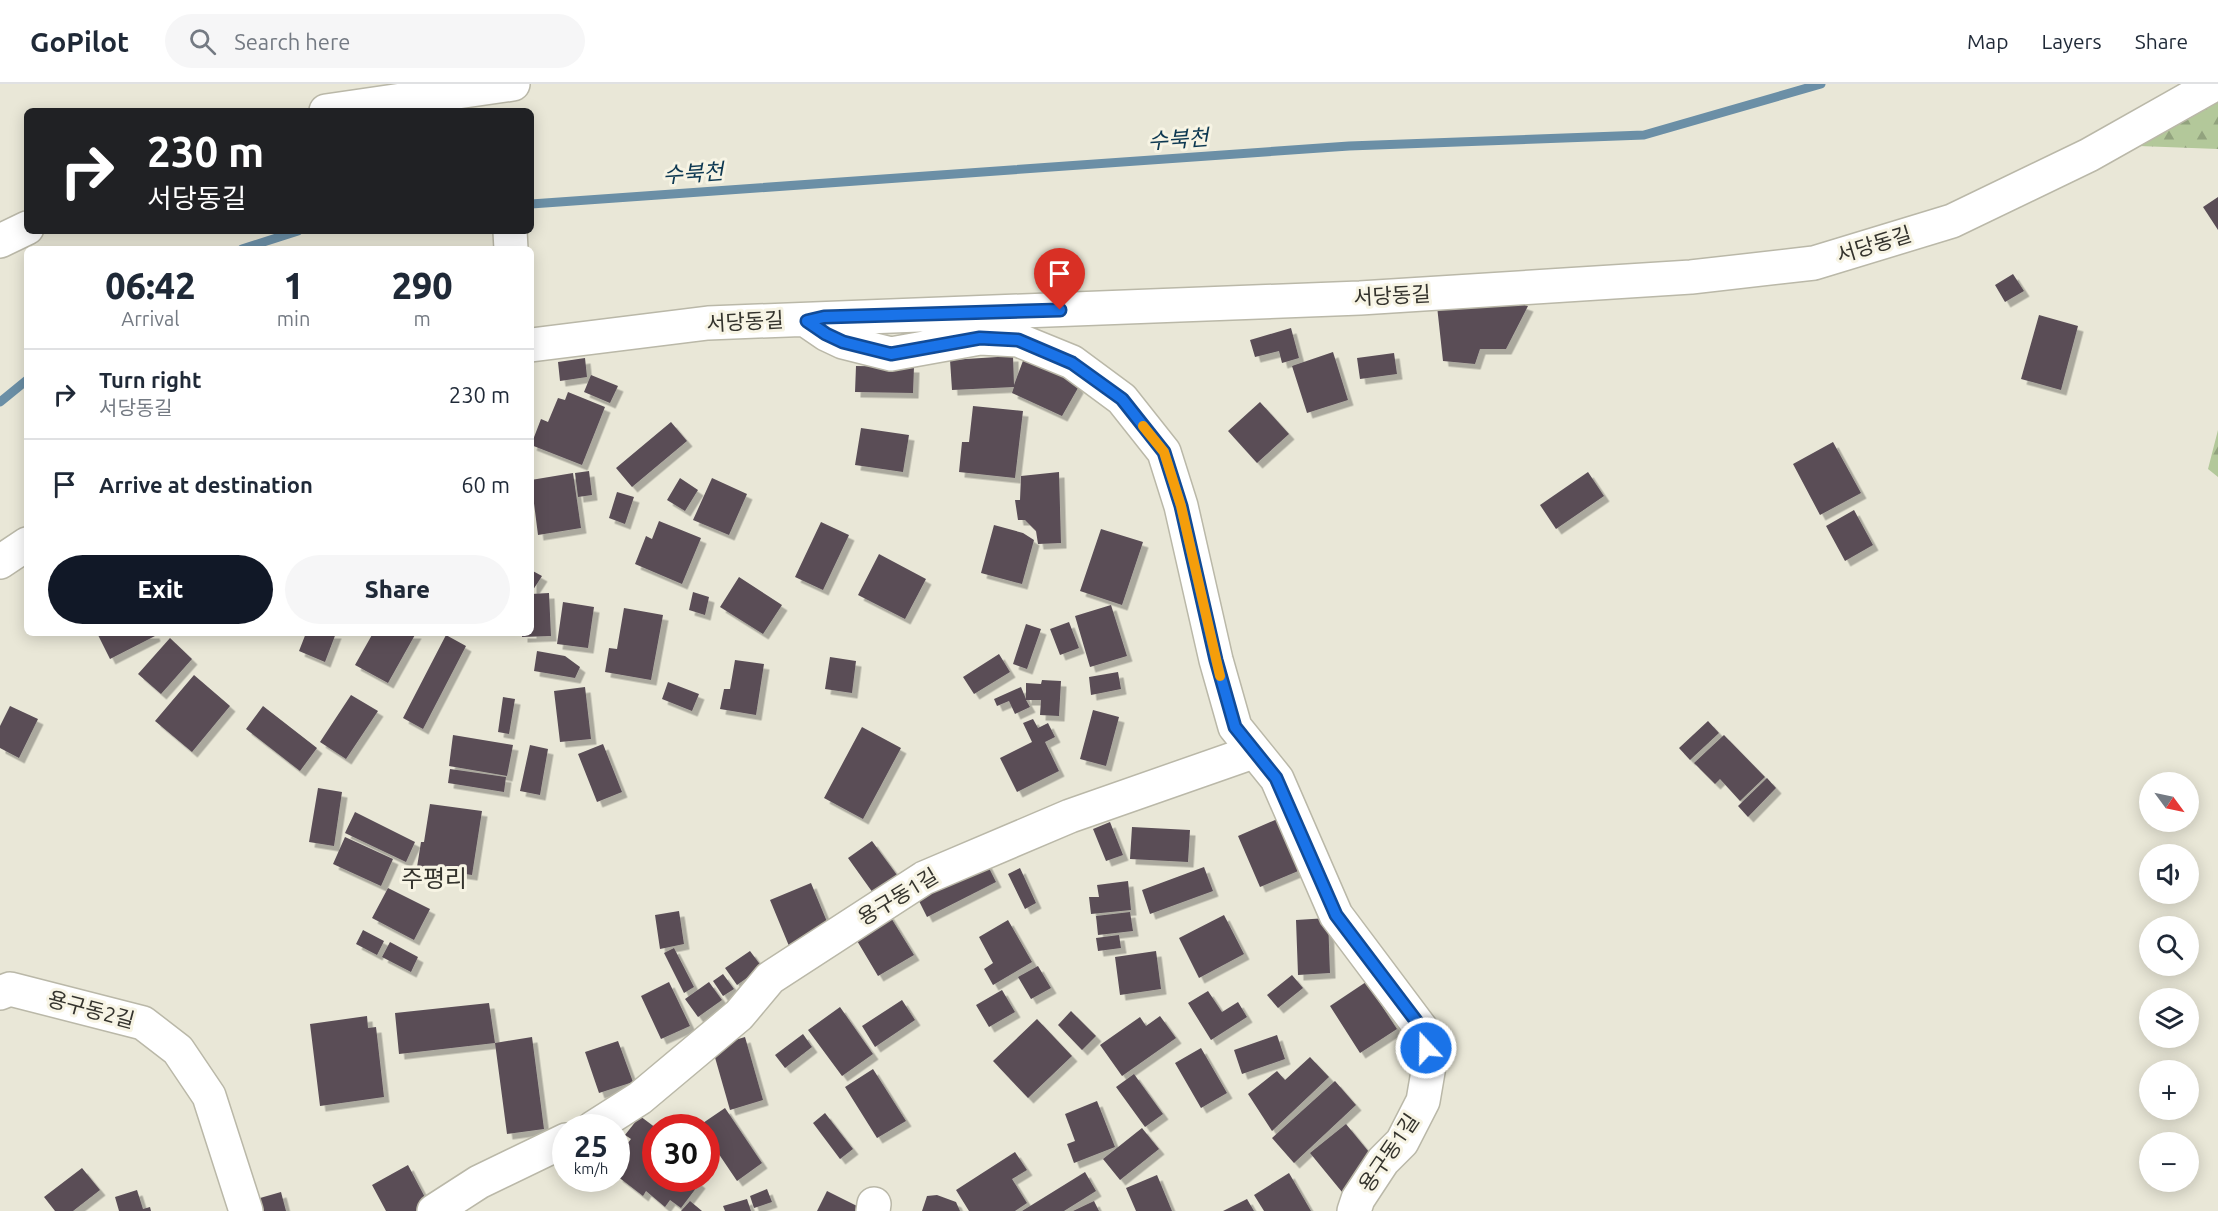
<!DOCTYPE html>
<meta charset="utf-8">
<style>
:root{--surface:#fff;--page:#f6f6f7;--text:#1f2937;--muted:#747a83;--line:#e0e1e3;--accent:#111827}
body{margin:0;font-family:Ubuntu,"Noto Sans KR",sans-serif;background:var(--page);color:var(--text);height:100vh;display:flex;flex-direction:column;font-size:22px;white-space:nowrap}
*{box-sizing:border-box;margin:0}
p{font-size:20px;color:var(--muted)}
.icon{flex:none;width:33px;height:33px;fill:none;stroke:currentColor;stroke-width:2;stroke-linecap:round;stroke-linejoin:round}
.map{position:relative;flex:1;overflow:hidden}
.side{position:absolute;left:24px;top:162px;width:510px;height:390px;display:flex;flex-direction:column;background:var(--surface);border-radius:9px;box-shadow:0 3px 15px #0003}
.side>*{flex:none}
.guide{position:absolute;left:24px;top:24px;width:510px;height:126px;border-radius:9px;box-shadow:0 3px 15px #0003;background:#202124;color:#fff;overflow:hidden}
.needle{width:39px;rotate:123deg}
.buttons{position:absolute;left:2139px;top:688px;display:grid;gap:12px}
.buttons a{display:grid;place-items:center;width:60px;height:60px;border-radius:50%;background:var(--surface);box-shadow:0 3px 15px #0003;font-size:30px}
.speed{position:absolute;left:552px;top:1030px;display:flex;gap:12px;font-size:30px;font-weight:700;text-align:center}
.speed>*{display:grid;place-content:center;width:78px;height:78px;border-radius:50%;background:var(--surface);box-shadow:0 3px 15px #0003;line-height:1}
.speed small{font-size:15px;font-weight:400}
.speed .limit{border:9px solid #d22;background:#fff;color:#111}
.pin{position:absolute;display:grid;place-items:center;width:51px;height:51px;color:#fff;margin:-62px -26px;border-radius:50% 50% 50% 0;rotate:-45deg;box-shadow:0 0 6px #0007}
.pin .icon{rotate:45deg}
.me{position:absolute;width:66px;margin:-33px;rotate:339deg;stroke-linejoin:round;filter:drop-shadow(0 0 4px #0008)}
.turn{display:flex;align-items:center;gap:21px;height:126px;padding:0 24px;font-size:27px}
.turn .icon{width:78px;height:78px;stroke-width:2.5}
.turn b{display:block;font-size:42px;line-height:51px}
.eta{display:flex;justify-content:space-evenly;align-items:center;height:102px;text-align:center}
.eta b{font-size:36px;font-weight:800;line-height:42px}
.action{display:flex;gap:12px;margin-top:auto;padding:12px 24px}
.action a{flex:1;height:69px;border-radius:36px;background:var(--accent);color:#fff;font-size:24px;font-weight:800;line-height:69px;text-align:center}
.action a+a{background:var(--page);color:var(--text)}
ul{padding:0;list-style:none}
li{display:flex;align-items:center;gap:18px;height:90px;padding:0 24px;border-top:2px solid var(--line)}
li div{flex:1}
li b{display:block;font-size:22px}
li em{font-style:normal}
header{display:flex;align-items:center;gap:36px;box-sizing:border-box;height:84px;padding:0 30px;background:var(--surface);border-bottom:2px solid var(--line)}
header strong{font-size:28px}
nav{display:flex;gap:33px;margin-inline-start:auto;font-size:21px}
.search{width:420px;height:54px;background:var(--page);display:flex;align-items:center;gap:15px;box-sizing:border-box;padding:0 21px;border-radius:33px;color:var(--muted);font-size:22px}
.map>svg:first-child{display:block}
.forest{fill:url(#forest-firs)}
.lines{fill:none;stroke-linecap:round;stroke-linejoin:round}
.stream{stroke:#6b8fa6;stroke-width:9}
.building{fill:#5a4e57;filter:url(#shadow)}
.minor-casing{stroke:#bab8a8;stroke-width:36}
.minor{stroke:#fff;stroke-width:33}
.route-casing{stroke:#114b97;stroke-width:15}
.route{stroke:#1a73e8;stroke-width:10}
.slow{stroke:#f59e0b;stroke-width:10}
.labels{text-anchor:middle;stroke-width:6;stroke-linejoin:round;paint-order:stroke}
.street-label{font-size:21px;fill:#34332d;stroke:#f7f4e4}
.water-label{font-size:22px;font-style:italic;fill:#0d3851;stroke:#f7f4e4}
.quarter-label{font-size:24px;fill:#34332d;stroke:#f7f4e4}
</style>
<header>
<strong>GoPilot</strong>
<div class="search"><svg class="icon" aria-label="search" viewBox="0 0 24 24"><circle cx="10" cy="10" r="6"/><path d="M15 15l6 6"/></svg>Search here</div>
<nav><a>Map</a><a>Layers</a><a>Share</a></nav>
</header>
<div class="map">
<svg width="2218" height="1127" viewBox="0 0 2218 1127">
<defs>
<pattern id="forest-firs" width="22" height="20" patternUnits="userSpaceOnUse" patternTransform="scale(1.5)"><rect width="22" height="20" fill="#b3c89a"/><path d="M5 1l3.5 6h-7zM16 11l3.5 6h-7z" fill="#92a37e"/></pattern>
<filter id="shadow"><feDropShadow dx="5.5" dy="5.5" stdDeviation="0" flood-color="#0004"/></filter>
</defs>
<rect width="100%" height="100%" fill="#e9e7d7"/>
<path class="forest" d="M 2218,17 L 2218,65 L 2139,62 Z
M 2218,346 L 2218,393 L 2208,385 Z"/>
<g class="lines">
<path class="stream" d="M 531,120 L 1349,62 L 1644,51 L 1821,0
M 242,165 L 298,147
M 0,318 L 27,296"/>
</g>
<path class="building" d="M 2218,113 L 2218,146 L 2203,123 Z
M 2013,190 L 2024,207 L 2005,218 L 1995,201 Z
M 1510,216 L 1528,222 L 1506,265 L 1480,265 L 1475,280 L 1443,277 L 1437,222 Z
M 2039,231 L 2078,242 L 2061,306 L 2021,295 Z
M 1291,244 L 1299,274 L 1282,279 L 1279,267 L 1255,273 L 1250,256 Z
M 1333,268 L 1348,316 L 1307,329 L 1292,282 Z
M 1394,269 L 1397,290 L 1360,295 L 1357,274 Z
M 1013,272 L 1014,301 L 1024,274 L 1074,295 L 1078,304 L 1062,332 L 1012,309 L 1014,303 L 952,306 L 950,276 Z
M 585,274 L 587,293 L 560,297 L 558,278 Z
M 856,282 L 914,283 L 913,309 L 855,308 Z
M 591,291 L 618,302 L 610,319 L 584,308 Z
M 568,308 L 605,323 L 582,381 L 531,361 L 541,335 L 548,338 L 558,314 L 565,316 Z
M 1260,318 L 1289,350 L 1257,379 L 1228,347 Z
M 973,322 L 1023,327 L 1015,394 L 959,388 L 962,358 L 969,358 Z
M 671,338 L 687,357 L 632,403 L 616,384 Z
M 861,344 L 909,351 L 903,388 L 855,381 Z
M 1833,358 L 1861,409 L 1820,431 L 1793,380 Z
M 589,387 L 592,411 L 578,413 L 575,389 Z
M 1059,388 L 1061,459 L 1038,460 L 1036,447 L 1025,436 L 1018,436 L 1015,416 L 1020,416 L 1021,392 Z
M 1588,388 L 1604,412 L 1556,445 L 1540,421 Z
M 573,389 L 581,444 L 538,451 L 531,396 Z
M 680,394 L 698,406 L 685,427 L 667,416 Z
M 712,394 L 747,410 L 729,451 L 693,436 Z
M 617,408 L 634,413 L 625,440 L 609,434 Z
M 1854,426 L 1873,461 L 1845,477 L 1826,442 Z
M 659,437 L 701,454 L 682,500 L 635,480 L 646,452 L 652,455 Z
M 821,438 L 849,451 L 823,506 L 795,493 Z
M 994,441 L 1023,449 L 1034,456 L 1022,500 L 981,489 Z
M 1101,445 L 1143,458 L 1122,521 L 1080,507 Z
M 879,470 L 926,495 L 905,535 L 858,511 Z
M 531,486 L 542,492 L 531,509 Z
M 739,493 L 782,521 L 763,550 L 720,523 Z
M 693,508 L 709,513 L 705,531 L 689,526 Z
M 549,509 L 551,552 L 522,553 L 522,549 L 531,549 L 531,510 Z
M 563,518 L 594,523 L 588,564 L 557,560 Z
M 1111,521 L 1127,572 L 1090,583 L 1075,532 Z
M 624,524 L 663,531 L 651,596 L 605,588 L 609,564 L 617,565 Z
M 1069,538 L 1079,564 L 1060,571 L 1050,545 Z
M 1026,540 L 1041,545 L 1027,585 L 1013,580 Z
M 97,549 L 154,549 L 155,552 L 110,575 Z
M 306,549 L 336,549 L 325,578 L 299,567 Z
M 373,549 L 416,549 L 388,599 L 355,581 Z
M 446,551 L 466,562 L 423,645 L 403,634 Z
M 170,554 L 192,575 L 161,610 L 138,590 Z
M 537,567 L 565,572 L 580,583 L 575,594 L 534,587 Z
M 999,570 L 1010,588 L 974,610 L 963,593 Z
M 830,573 L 856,577 L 852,609 L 825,605 Z
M 735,576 L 764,580 L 756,631 L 720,625 L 724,605 L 730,605 Z
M 1118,588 L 1121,605 L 1091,611 L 1089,593 Z
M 194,591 L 230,622 L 192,668 L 155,637 Z
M 1042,596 L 1061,597 L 1059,632 L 1040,631 L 1041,616 L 1026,616 L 1030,623 L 1015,630 L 1009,617 L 997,622 L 994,615 L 1021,603 L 1026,615 L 1026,599 L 1041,600 Z
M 668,598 L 699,610 L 692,627 L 662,615 Z
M 585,603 L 591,655 L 560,658 L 554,607 Z
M 351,611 L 378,627 L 346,675 L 320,658 Z
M 503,613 L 515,615 L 509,650 L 498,648 Z
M 10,622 L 38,635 L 19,674 L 0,664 L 0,642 Z
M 263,622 L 317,664 L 300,687 L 246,645 Z
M 1093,626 L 1119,633 L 1106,682 L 1080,675 Z
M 1033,635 L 1038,644 L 1048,639 L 1055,653 L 1045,658 L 1059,687 L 1017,708 L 1000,674 L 1032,658 L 1023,639 Z
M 1708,637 L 1719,649 L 1690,676 L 1679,664 Z
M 862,643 L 901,664 L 863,735 L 824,714 Z
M 453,651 L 513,661 L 507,692 L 449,682 Z
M 1724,651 L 1765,693 L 1740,717 L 1720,695 L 1715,700 L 1694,679 Z
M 603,660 L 622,708 L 597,718 L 578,670 Z
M 530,661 L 548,665 L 540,711 L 520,707 Z
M 450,685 L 506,693 L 504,708 L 448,699 Z
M 1767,694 L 1776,704 L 1748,733 L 1738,722 Z
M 318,704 L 342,708 L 334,762 L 309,758 Z
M 430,720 L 482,727 L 472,791 L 417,783 L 421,758 L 424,758 Z
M 355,728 L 415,758 L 406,778 L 345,749 Z
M 1282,733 L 1303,785 L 1260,803 L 1238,752 Z
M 1110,738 L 1123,771 L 1106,777 L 1093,745 Z
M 1132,743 L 1190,746 L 1188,778 L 1130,775 Z
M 345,753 L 393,775 L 381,802 L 333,780 Z
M 872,757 L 897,791 L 873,809 L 848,774 Z
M 984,774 L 996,798 L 927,833 L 915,809 Z
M 1204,783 L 1213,807 L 1150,830 L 1142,806 Z
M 1020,784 L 1036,819 L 1025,825 L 1008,790 Z
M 1128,797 L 1131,826 L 1091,830 L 1089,813 L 1099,813 L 1097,801 Z
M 811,799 L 830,845 L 789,862 L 770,816 Z
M 388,804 L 430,825 L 414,856 L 372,834 Z
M 679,827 L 684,860 L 660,865 L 655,831 Z
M 1130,828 L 1133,847 L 1098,851 L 1096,832 Z
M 888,829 L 914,871 L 878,892 L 853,850 Z
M 1224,831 L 1244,870 L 1199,894 L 1179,854 Z
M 1328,834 L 1330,889 L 1298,891 L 1296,836 Z
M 1008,836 L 1032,878 L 993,901 L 984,885 L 993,879 L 979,853 Z
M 363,846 L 384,857 L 377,871 L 356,860 Z
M 1119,851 L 1121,864 L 1098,867 L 1096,854 Z
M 390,858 L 418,873 L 411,888 L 382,873 Z
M 674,864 L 694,903 L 684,909 L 664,869 Z
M 750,867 L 762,883 L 737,901 L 725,884 Z
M 1156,867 L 1161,905 L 1120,911 L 1115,873 Z
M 1038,882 L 1051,904 L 1031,915 L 1018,893 Z
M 723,890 L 734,905 L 723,912 L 713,897 Z
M 1292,891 L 1303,904 L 1278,924 L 1267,911 Z
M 669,898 L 690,942 L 661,955 L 641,912 Z
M 709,898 L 722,916 L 698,933 L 685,915 Z
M 1366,898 L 1397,945 L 1360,969 L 1330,922 Z
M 1002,906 L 1015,928 L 989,943 L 976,921 Z
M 1208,907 L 1222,928 L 1238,918 L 1247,933 L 1211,956 L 1188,919 Z
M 902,916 L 915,936 L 875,963 L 862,942 Z
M 489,919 L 495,959 L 399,970 L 395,929 Z
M 840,923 L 873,970 L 842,992 L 808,946 Z
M 1071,927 L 1096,952 L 1082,966 L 1058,941 Z
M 367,932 L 368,944 L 376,943 L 384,1013 L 320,1022 L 310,940 Z
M 1160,932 L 1176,954 L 1122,992 L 1100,961 L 1140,933 L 1146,942 Z
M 1037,935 L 1072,972 L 1028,1014 L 993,977 Z
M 803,950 L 812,963 L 785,984 L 775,971 Z
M 1277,951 L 1285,975 L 1242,990 L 1234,966 Z
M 532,953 L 544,1045 L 507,1050 L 495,959 Z
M 745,953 L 763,1016 L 730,1026 L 712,963 Z
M 618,957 L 633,998 L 599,1009 L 585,968 Z
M 1201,964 L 1227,1009 L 1201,1024 L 1175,979 Z
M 1310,973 L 1329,993 L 1272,1047 L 1248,1010 L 1277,987 L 1285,996 Z
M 873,985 L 906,1037 L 877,1054 L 845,1003 Z
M 1134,990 L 1163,1030 L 1145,1043 L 1116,1003 Z
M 1335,997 L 1356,1021 L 1294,1079 L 1272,1054 Z
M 1097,1017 L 1115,1063 L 1074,1079 L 1067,1060 L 1075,1057 L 1065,1030 Z
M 725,1024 L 762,1079 L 737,1097 L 706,1051 L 706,1044 L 700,1041 Z
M 825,1029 L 853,1065 L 840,1075 L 813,1039 Z
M 640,1032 L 656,1044 L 656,1095 L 695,1095 L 700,1099 L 681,1124 L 670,1116 L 665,1123 L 646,1107 L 643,1112 L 617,1092 L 622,1085 L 616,1080 L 616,1074 L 631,1055 L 625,1051 Z
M 1346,1040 L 1378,1079 L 1342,1108 L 1310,1069 Z
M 1142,1044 L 1159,1065 L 1120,1096 L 1103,1075 Z
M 1015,1068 L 1027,1086 L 1012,1095 L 1027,1119 L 1015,1127 L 969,1127 L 956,1106 Z
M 408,1081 L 429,1121 L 416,1127 L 386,1127 L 372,1101 Z
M 82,1084 L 100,1106 L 73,1127 L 55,1127 L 44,1113 Z
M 1085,1088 L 1096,1107 L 1064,1127 L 1022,1127 Z
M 1289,1089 L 1311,1127 L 1264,1127 L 1254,1111 Z
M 1157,1091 L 1172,1127 L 1136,1127 L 1126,1104 Z
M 767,1105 L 772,1118 L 754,1124 L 750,1112 Z
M 137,1106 L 143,1125 L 150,1123 L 151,1127 L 119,1127 L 115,1113 Z
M 827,1107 L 863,1125 L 862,1127 L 817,1127 Z
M 281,1108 L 286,1127 L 264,1127 L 260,1114 Z
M 937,1111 L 956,1118 L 960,1127 L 922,1127 L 927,1112 Z
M 747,1115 L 751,1127 L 725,1127 L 723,1122 Z
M 1247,1115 L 1254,1127 L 1223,1127 Z
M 690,1117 L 702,1127 L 681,1127 Z
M 1094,1117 L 1099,1127 L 1073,1127 Z"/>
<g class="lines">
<defs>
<path id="minor" d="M 326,27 L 513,0
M 510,147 L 511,165
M 0,157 L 27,144
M 807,237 L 826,250 L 843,258 L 891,270 L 980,254 L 1018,256 L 1072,278 L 1122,315 L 1164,368 L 1181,422 L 1216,576 L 1235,643 L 1277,695 L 1336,831 L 1423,947 L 1429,982 L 1423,1017 L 1402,1058 L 1383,1077 L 1358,1115 L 1354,1127
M 531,261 L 708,239 L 1360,214 L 1691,193 L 1814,179 L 1952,137 L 2089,71 L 2215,0
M 0,478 L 27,460
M 0,909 L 10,905 L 143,939 L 178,966 L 209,1012 L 246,1127
M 593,1044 L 640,1014 L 739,931 L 770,894 L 924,794 L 1070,732 L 1253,668
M 434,1127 L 479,1098 L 566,1056
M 873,1127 L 874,1120"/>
</defs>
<use href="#minor" class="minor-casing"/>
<use href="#minor" class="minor"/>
</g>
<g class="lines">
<defs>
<path id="route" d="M 1060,226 L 824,233 L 807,237 L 826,250 L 843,258 L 891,270 L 980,254 L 1018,256 L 1072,279 L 1122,315 L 1164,368 L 1181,422 L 1216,576 L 1235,643 L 1276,694 L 1336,831 L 1423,946 L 1426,964"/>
</defs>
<use href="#route" class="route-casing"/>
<use href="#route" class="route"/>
<path class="slow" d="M 1143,342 L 1164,368 L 1181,422 L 1220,592"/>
</g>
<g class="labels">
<g class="street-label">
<text transform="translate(1874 161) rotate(-17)" y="7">서당동길</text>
<text transform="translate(1392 212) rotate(-3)" y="7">서당동길</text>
<text transform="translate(745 238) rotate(-3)" y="7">서당동길</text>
<text transform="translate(898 813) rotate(-31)" y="7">용구동1길</text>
<text transform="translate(91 926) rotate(15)" y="7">용구동2길</text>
<text transform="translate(1389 1069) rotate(-56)" y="7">용구동1길</text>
</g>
<g class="water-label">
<text transform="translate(1178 55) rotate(-4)" y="8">수북천</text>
<text transform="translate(693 89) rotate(-4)" y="8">수북천</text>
</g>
<g class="quarter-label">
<text x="434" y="803">주평리</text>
</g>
</g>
</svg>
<div class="buttons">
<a><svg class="needle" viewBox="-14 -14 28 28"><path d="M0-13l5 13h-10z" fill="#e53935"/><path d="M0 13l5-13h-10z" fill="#747a83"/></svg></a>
<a><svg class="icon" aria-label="sound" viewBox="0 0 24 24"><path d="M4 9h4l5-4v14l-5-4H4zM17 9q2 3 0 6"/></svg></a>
<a><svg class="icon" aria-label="search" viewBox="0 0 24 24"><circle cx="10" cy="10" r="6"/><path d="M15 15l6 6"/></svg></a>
<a><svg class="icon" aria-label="layers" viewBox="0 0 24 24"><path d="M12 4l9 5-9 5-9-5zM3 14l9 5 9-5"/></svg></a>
<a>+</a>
<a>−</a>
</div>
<div class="speed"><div>25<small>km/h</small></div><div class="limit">30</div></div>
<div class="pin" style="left:1060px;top:226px;background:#d93025"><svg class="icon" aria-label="arrive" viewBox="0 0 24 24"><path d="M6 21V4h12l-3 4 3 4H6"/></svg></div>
<svg class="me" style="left:1426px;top:964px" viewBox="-20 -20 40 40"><circle r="17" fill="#1a73e8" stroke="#fff" stroke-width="3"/><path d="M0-11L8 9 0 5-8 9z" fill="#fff"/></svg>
<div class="guide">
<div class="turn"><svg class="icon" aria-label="right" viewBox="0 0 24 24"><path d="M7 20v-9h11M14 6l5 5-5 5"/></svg><div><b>230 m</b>서당동길</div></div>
</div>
<section class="side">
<div class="eta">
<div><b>06:42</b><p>Arrival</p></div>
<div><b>1</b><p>min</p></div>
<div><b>290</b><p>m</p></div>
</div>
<ul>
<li><svg class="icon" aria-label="right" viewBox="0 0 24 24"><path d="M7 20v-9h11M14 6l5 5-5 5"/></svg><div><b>Turn right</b><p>서당동길</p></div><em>230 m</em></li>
<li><svg class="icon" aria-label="arrive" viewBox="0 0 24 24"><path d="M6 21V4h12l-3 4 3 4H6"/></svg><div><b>Arrive at destination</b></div><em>60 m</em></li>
</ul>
<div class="action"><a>Exit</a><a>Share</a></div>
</section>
</div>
